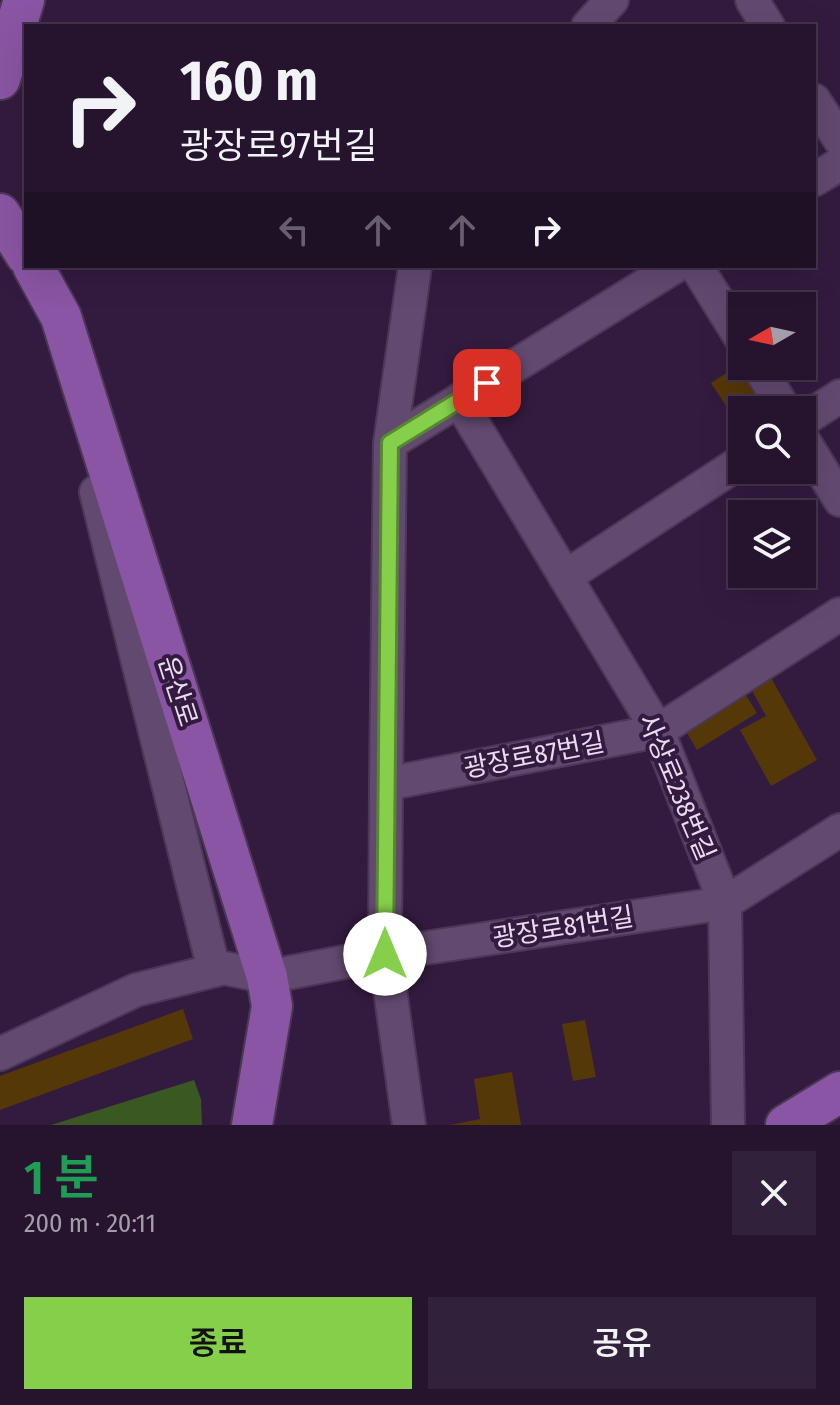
<!DOCTYPE html>
<html lang="ko">
<meta charset="utf-8">
<style>
:root{--surface:#26142f;--page:#32213b;--text:#f1f3f6;--muted:#a49eaa;--line:#42334b;--accent:#86cf4b}
body{margin:0;font-family:"Fira Sans Condensed","Noto Sans KR",sans-serif;background:var(--page);color:var(--text);height:100vh;display:flex;flex-direction:column;font-size:30px;white-space:nowrap}
*{box-sizing:border-box;margin:0}
p{font-size:26px;color:var(--muted)}
.icon{flex:none;width:44px;height:44px;fill:none;stroke:currentColor;stroke-width:2;stroke-linecap:round;stroke-linejoin:round}
.map{position:relative;height:1125px;overflow:hidden}
.drawer{display:flex;flex-direction:column;background:var(--surface);flex:1}
.drawer>*{flex:none}
.guide{position:absolute;left:24px;top:24px;width:792px;height:244px;border-radius:0px;box-shadow:0 8px 32px #0002,0 0 0 2px var(--line);background:#26142f;color:var(--text);overflow:hidden}
.needle{width:52px;rotate:261deg}
.controls{position:absolute;left:728px;top:292px;display:grid;gap:16px}
.controls a{display:grid;place-items:center;width:88px;height:88px;border-radius:0px;background:var(--surface);box-shadow:0 8px 32px #0002,0 0 0 2px var(--line);font-size:40px}
.pin{position:absolute;display:grid;place-items:center;width:68px;height:68px;color:#fff;margin:-34px;border-radius:16px;box-shadow:0 4px 12px #0006}
.me{position:absolute;width:88px;margin:-44px;rotate:0deg;stroke-linejoin:round;filter:drop-shadow(0 0 6px #0008)}
.turn{display:flex;align-items:center;gap:28px;height:168px;padding:0 24px;font-size:36px}
.turn .icon{width:104px;height:104px;stroke-width:2.5}
.turn b{display:block;font-size:56px;line-height:68px}
.lanes{display:flex;align-items:center;height:76px;padding:0 24px;background:#0003;justify-content:center;gap:40px;direction:ltr}
.lanes .off{opacity:.35}
.round{display:grid;place-items:center;flex:none;width:84px;height:84px;border-radius:0px;background:var(--page)}
.overview{display:flex;align-items:center;justify-content:space-between;height:136px;padding:0 24px}
h1{font-size:48px;font-weight:600;line-height:60px;color:#1e9e55}
.action{display:flex;gap:16px;margin-top:auto;padding:16px 24px}
.action a{flex:1;height:92px;border-radius:0px;background:var(--accent);color:#111;font-size:32px;font-weight:600;line-height:92px;text-align:center}
.action a+a{background:var(--page);color:var(--text)}
.map>svg:first-child{display:block}
.green{fill:#395822}
.building{fill:#553808}
.lines{fill:none;stroke-linecap:round;stroke-linejoin:round}
.minor-casing{stroke:#4c3856;stroke-width:36}
.major-casing{stroke:#4c3856;stroke-width:44}
.minor{stroke:#624970;stroke-width:32}
.major{stroke:#8a55a4;stroke-width:40}
.route-casing{stroke:#578731;stroke-width:20}
.route{stroke:#86cf4b;stroke-width:14}
.labels{text-anchor:middle;stroke-width:8;stroke-linejoin:round;paint-order:stroke}
.street-label{font-size:26px;fill:#eadbf2;stroke:#331b3f}
</style>
<div class="map">
<svg width="840" height="1125" viewBox="0 0 840 1125">
<rect width="100%" height="100%" fill="#331b3f"/>
<path class="green" d="M 194,1080 L 201,1099 L 202,1125 L 51,1125 Z"/>
<path class="building" d="M 739,365 L 758,396 L 756,410 L 742,410 L 742,422 L 738,424 L 711,383 Z
M 770,676 L 817,760 L 771,786 L 740,730 L 766,716 L 750,687 Z
M 740,686 L 757,713 L 697,750 L 687,733 L 695,713 Z
M 183,1009 L 193,1039 L 0,1110 L 0,1076 Z
M 585,1020 L 596,1077 L 573,1081 L 562,1024 Z
M 512,1072 L 521,1125 L 450,1125 L 480,1119 L 474,1079 Z"/>
<g class="lines">
<defs>
<path id="minor" d="M 752,0 L 768,26
M 588,26 L 612,0
M 814,100 L 840,140
M 814,180 L 840,164
M 696,266 L 742,340
M 758,366 L 785,410
M 459,400 L 658,731 L 725,903 L 728,1125
M 802,421 L 840,396
M 802,438 L 840,500
M 390,443 L 676,266
M 96,492 L 214,970
M 565,577 L 742,461
M 386,784 L 658,731 L 840,614
M 0,1054 L 136,990 L 224,968 L 267,977 L 385,954 L 725,903 L 840,830
M 409,1125 L 385,954 L 386,784 L 390,443 L 415,266"/>
<path id="major" d="M 0,79 L 24,0
M 0,214 L 26,255
M 33,266 L 61,317 L 267,977 L 272,1006 L 252,1125
M 786,1125 L 840,1092"/>
</defs>
<use href="#minor" class="minor-casing"/>
<use href="#major" class="major-casing"/>
<use href="#minor" class="minor"/>
<use href="#major" class="major"/>
</g>
<g class="lines">
<defs>
<path id="route" d="M 385,954 L 390,443 L 487,383"/>
</defs>
<use href="#route" class="route-casing"/>
<use href="#route" class="route"/>
</g>
<g class="labels">
<g class="street-label">
<text transform="translate(178 691) rotate(72)" y="9">운산로</text>
<text transform="translate(534 755) rotate(-11)" y="9">광장로87번길</text>
<text transform="translate(677 787) rotate(67)" y="9">사상로238번길</text>
<text transform="translate(563 927) rotate(-9)" y="9">광장로81번길</text>
</g>
</g>
</svg>
<div class="controls">
<a><svg class="needle" viewBox="-14 -14 28 28"><path d="M0-13l5 13h-10z" fill="#e53935"/><path d="M0 13l5-13h-10z" fill="#a49eaa"/></svg></a>
<a><svg class="icon" aria-label="search" viewBox="0 0 24 24"><circle cx="10" cy="10" r="6"/><path d="M15 15l6 6"/></svg></a>
<a><svg class="icon" aria-label="layers" viewBox="0 0 24 24"><path d="M12 4l9 5-9 5-9-5zM3 14l9 5 9-5"/></svg></a>
</div>
<div class="pin" style="left:487px;top:383px;background:#d93025"><svg class="icon" aria-label="arrive" viewBox="0 0 24 24"><path d="M6 21V4h12l-3 4 3 4H6"/></svg></div>
<svg class="me" style="left:385px;top:954px" viewBox="-20 -20 40 40"><circle r="19" fill="#fff"/><path d="M0-13L10 11 0 6-10 11z" fill="#86cf4b"/></svg>
<div class="guide">
<div class="turn"><svg class="icon" aria-label="right" viewBox="0 0 24 24"><path d="M7 20v-9h11M14 6l5 5-5 5"/></svg><div><b>160 m</b>광장로97번길</div></div>
<div class="lanes"><svg class="icon off" aria-label="left" viewBox="0 0 24 24"><path d="M17 20v-9H6M10 6l-5 5 5 5"/></svg><svg class="icon off" aria-label="ahead" viewBox="0 0 24 24"><path d="M12 20V5M6 11l6-6 6 6"/></svg><svg class="icon off" aria-label="ahead" viewBox="0 0 24 24"><path d="M12 20V5M6 11l6-6 6 6"/></svg><svg class="icon" aria-label="right" viewBox="0 0 24 24"><path d="M7 20v-9h11M14 6l5 5-5 5"/></svg></div>
</div>
</div>
<section class="drawer">
<div class="overview"><div><h1>1 분</h1><p>200 m · 20:11</p></div><a class="round"><svg class="icon" aria-label="close" viewBox="0 0 24 24"><path d="M6 6l12 12M18 6L6 18"/></svg></a></div>
<div class="action"><a>종료</a><a>공유</a></div>
</section>
